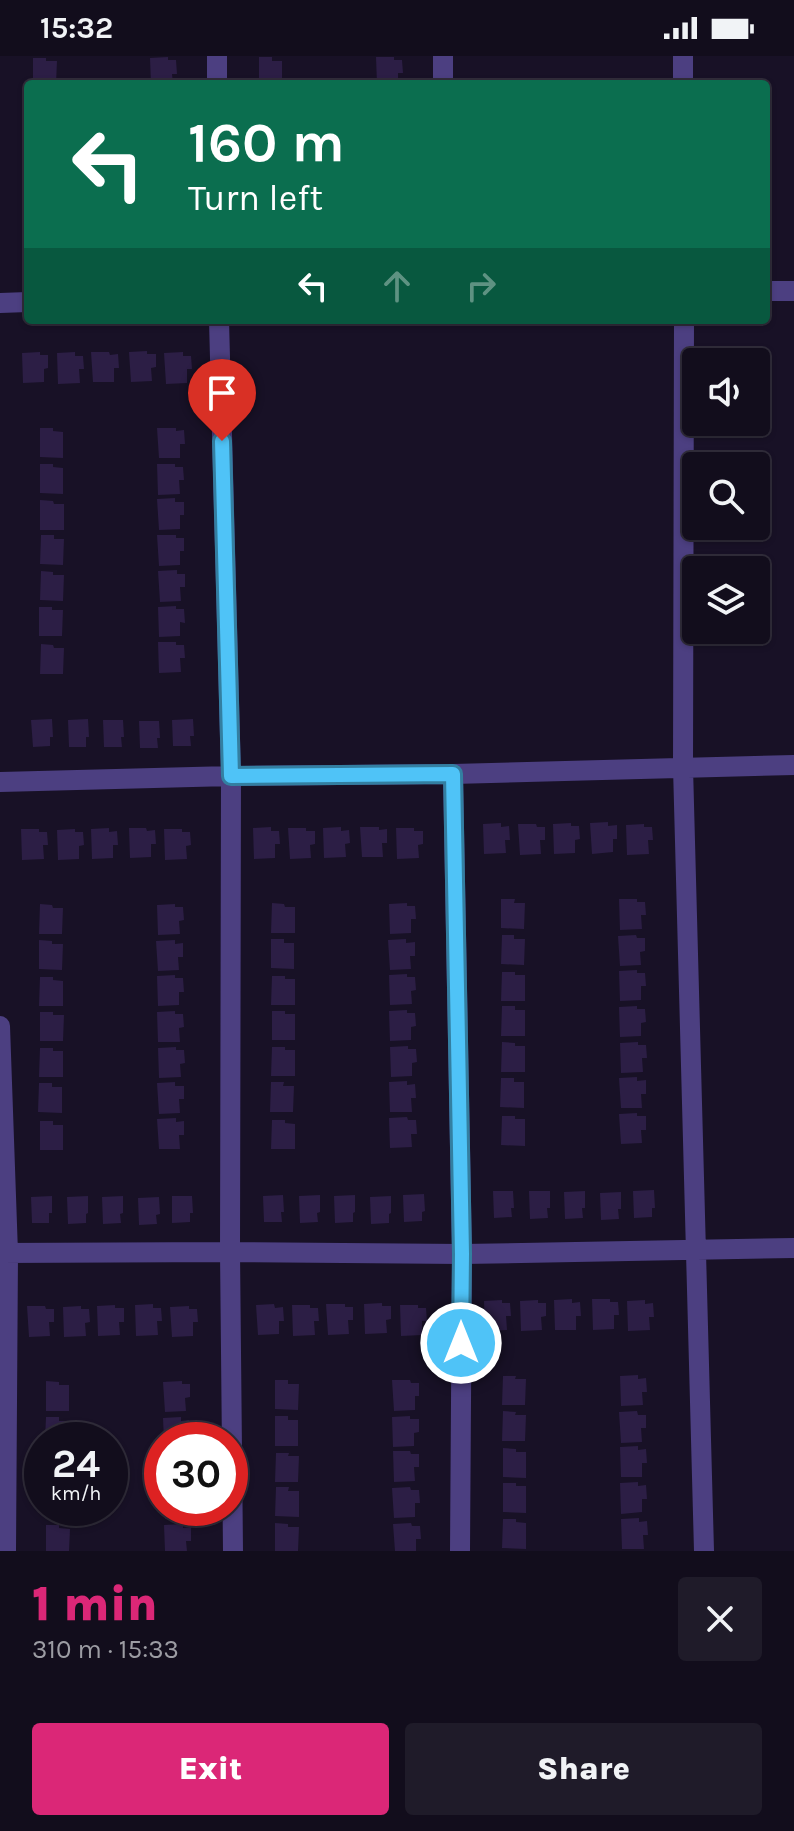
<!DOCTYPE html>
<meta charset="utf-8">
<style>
:root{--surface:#120d1c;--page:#1f1b29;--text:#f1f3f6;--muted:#9c9ca3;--line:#312d3b;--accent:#db2777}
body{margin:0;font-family:Karla,sans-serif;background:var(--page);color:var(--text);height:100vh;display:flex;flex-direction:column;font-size:30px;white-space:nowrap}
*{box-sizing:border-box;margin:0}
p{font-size:26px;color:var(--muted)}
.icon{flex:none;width:44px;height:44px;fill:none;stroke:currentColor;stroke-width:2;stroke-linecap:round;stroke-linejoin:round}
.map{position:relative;height:1495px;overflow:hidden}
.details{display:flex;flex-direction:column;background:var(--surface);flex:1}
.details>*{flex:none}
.banner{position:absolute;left:24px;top:24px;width:746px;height:244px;border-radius:8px;box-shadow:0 2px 6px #0004,0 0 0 2px var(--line);background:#0b6e4f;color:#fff;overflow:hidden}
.tools{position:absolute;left:682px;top:292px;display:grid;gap:16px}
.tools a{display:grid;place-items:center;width:88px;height:88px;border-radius:8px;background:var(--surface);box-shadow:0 2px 6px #0004,0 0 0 2px var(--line);font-size:40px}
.speed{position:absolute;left:24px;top:1366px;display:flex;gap:16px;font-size:40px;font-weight:700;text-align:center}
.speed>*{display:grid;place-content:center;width:104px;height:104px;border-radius:50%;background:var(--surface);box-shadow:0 2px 6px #0004,0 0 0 2px var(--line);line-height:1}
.speed small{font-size:20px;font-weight:400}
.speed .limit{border:12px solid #d22;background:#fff;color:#111}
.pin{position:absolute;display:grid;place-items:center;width:68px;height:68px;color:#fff;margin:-82px -34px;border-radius:50% 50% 50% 0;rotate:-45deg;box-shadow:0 0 8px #0007}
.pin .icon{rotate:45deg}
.me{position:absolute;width:88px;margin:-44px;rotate:0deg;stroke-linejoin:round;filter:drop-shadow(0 0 6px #0008)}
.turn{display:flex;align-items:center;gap:28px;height:168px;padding:0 32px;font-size:36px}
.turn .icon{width:104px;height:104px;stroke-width:2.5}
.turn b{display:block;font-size:56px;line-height:68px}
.lanes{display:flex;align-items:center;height:76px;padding:0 32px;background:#0003;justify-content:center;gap:40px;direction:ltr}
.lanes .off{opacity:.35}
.round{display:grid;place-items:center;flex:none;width:84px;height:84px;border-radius:8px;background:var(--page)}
.summary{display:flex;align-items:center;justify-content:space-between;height:136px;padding:0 32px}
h1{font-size:48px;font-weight:800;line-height:60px;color:var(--accent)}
.cta{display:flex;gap:16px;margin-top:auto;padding:16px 32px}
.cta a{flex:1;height:92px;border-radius:8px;background:var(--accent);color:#fff;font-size:32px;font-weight:800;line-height:92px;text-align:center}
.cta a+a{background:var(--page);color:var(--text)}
.status{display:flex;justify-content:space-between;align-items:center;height:56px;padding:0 40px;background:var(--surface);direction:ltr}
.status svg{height:22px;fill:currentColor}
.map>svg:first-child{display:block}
.building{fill:#2c1e45}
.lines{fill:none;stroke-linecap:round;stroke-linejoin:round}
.street{stroke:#4c3f81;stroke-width:20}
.route-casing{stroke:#337fa1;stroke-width:20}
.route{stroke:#4fc3f7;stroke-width:14}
</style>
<div class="status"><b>15:32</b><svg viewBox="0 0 49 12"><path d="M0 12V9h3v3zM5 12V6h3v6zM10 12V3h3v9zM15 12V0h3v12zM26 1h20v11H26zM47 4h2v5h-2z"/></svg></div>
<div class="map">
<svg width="794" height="1495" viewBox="0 0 794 1495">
<rect width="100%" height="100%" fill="#181126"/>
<path class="building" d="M 168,1 L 168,4 L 176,4 L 177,18 L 172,18 L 173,28 L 151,28 L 150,2 Z
M 259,1 L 272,1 L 272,5 L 282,5 L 282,28 L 259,28 Z
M 376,1 L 394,1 L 394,4 L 402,4 L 403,17 L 398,17 L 398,28 L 377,28 Z
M 33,2 L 46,2 L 46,5 L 57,5 L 56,28 L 33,28 Z
M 147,295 L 147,298 L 156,298 L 156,311 L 151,312 L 152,325 L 131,326 L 129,296 Z
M 40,296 L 40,299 L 48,299 L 48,312 L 44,313 L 44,326 L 23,327 L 22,297 Z
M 75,296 L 75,300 L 83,300 L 84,313 L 79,313 L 80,327 L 58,328 L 57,297 Z
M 91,296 L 109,296 L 110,299 L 118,298 L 119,312 L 114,312 L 114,326 L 93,326 Z
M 183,296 L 183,300 L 191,300 L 192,313 L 187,313 L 187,327 L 166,328 L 164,297 Z
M 40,372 L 53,372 L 53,375 L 63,376 L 63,402 L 40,401 Z
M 157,372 L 176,372 L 176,375 L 184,374 L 185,388 L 180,388 L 180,402 L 159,402 Z
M 40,408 L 53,408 L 53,411 L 63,412 L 63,438 L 40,437 Z
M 157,408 L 175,408 L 175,411 L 183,411 L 184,424 L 179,424 L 180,438 L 158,439 Z
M 175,442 L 175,446 L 184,446 L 184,459 L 180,459 L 180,473 L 159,474 L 157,443 Z
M 40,444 L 53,445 L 54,448 L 64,448 L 64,474 L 40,474 Z
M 41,479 L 54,479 L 54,483 L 64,483 L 63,509 L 40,508 Z
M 157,479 L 176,479 L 176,482 L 184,482 L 184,495 L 180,495 L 180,509 L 159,510 Z
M 177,514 L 177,518 L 185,518 L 185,531 L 180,531 L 181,545 L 160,546 L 158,515 Z
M 41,515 L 53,516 L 53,519 L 64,519 L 63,545 L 40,544 Z
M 176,550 L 176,553 L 184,553 L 185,567 L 180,566 L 180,580 L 159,581 L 158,551 Z
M 39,551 L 52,551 L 52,554 L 63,554 L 62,580 L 39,580 Z
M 158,586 L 176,586 L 176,589 L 184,589 L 185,602 L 180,602 L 181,616 L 159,617 Z
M 41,588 L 53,589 L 54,592 L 64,592 L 63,618 L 40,618 Z
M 52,663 L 53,681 L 50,681 L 50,690 L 33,691 L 31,664 Z
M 88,663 L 89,681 L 86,681 L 86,691 L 69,691 L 68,664 Z
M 193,663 L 194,680 L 190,680 L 191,690 L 173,690 L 172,664 Z
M 103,664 L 123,664 L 124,681 L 121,681 L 122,691 L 104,691 Z
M 139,665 L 159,665 L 160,682 L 157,682 L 158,692 L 140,692 Z
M 608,766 L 608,770 L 617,769 L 617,783 L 613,783 L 613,796 L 592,798 L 590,767 Z
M 501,767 L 501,771 L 509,770 L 510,784 L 505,784 L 506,797 L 484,798 L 483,768 Z
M 571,767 L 571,770 L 579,770 L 580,783 L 575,784 L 575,797 L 554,798 L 553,768 Z
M 518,768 L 536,768 L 537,771 L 545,771 L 545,784 L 540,784 L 541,798 L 520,799 Z
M 644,768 L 644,771 L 652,771 L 653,784 L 648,784 L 649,798 L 627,799 L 626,769 Z
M 271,771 L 271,775 L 279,775 L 280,788 L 275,788 L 275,802 L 254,803 L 253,772 Z
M 341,771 L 341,775 L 349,774 L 350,787 L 345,788 L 346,801 L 324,802 L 323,772 Z
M 360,771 L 379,771 L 379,774 L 387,773 L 387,787 L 382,787 L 383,801 L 362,801 Z
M 109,772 L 109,776 L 117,775 L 118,789 L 113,789 L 113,802 L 92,803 L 91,773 Z
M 129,772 L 146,772 L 147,775 L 155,774 L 156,788 L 151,788 L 151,801 L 130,802 Z
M 288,772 L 306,772 L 306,775 L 315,775 L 315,788 L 310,789 L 311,802 L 290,803 Z
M 396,772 L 414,772 L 414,775 L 423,775 L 423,788 L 418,789 L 419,802 L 397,803 Z
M 21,773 L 39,773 L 39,776 L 47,776 L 48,789 L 43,789 L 44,803 L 22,804 Z
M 75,773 L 75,776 L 83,776 L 84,789 L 79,790 L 79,803 L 58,804 L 57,774 Z
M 164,773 L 182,773 L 182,776 L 190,776 L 191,789 L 186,790 L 187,803 L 165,804 Z
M 501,843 L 515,843 L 514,847 L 525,847 L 524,873 L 501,872 Z
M 619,843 L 637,843 L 637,846 L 645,846 L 646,859 L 641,859 L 642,873 L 620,874 Z
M 272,847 L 284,848 L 285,851 L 295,851 L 295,877 L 271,877 Z
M 407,847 L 407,850 L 415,850 L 416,863 L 411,863 L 411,877 L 390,878 L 389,848 Z
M 40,848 L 52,849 L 53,852 L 63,852 L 62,878 L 39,878 Z
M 175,848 L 175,851 L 183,851 L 184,864 L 179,865 L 180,878 L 158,879 L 157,849 Z
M 502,879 L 514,879 L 514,883 L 525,883 L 524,909 L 501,908 Z
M 636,879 L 637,882 L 645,882 L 645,895 L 640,896 L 641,909 L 620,910 L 618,880 Z
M 271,883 L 284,883 L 284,887 L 294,887 L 294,913 L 271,912 Z
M 406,883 L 406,887 L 415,886 L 415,900 L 410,900 L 411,913 L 390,914 L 388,884 Z
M 39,884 L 52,885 L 52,888 L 63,888 L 62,914 L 39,913 Z
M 175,884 L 175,888 L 183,887 L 183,901 L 178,901 L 179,914 L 158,915 L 156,885 Z
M 637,914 L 637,917 L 645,917 L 646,930 L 641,930 L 641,944 L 620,945 L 619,915 Z
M 502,916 L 515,916 L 515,919 L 525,919 L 525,945 L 501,945 Z
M 407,918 L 407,921 L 415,921 L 416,934 L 411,935 L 412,948 L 390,949 L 389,919 Z
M 175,919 L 175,922 L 183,922 L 184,936 L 179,936 L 179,949 L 158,950 L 157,920 Z
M 272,920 L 285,920 L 285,923 L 295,923 L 295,949 L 271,949 Z
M 40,921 L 53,921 L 53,924 L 63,925 L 63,950 L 39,950 Z
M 502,950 L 515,950 L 515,954 L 525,954 L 525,980 L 501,980 Z
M 637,950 L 637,953 L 645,953 L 646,966 L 641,967 L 641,980 L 620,981 L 619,951 Z
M 407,954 L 407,957 L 415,957 L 416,970 L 411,971 L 411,984 L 390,985 L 389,955 Z
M 175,955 L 175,958 L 183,958 L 184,971 L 179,972 L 180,986 L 158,986 L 157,956 Z
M 272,955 L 285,955 L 285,958 L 295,958 L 295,984 L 272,984 Z
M 40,956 L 53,956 L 53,959 L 64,959 L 63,985 L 40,985 Z
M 502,986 L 515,987 L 515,990 L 525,990 L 525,1016 L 501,1016 Z
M 638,986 L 638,989 L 646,989 L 647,1002 L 642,1002 L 643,1016 L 621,1017 L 620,987 Z
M 408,990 L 408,993 L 416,993 L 417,1006 L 412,1007 L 412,1020 L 391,1021 L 390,991 Z
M 176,991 L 176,994 L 184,994 L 185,1007 L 180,1008 L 181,1021 L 159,1022 L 158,992 Z
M 272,991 L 285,991 L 285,994 L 295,994 L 295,1020 L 271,1020 Z
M 40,992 L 53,992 L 53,995 L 63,995 L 63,1021 L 39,1021 Z
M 637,1021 L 637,1025 L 646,1024 L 646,1038 L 641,1038 L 642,1052 L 621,1052 L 619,1022 Z
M 501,1022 L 514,1022 L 514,1026 L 524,1026 L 524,1052 L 500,1051 Z
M 407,1025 L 407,1029 L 415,1028 L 416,1042 L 411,1042 L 412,1056 L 390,1056 L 389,1026 Z
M 175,1026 L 175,1030 L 184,1030 L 184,1043 L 179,1043 L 180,1057 L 159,1058 L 157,1027 Z
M 271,1026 L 284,1026 L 283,1030 L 294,1030 L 293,1056 L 270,1056 Z
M 39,1027 L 52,1027 L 52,1031 L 62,1031 L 62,1057 L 38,1056 Z
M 637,1057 L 637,1060 L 646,1060 L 646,1074 L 641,1074 L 642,1087 L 621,1088 L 619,1058 Z
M 502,1060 L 515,1060 L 515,1063 L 525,1063 L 525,1090 L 501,1089 Z
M 407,1061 L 408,1064 L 416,1064 L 417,1078 L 411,1078 L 412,1091 L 390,1092 L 389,1062 Z
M 176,1062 L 176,1066 L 184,1065 L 184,1079 L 179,1079 L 180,1093 L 159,1093 L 157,1063 Z
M 272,1064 L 285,1064 L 285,1067 L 295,1068 L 295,1093 L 271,1093 Z
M 40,1065 L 53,1065 L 53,1069 L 63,1069 L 63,1094 L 40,1094 Z
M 654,1134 L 655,1152 L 652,1152 L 652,1161 L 634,1162 L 633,1135 Z
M 493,1135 L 513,1135 L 514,1152 L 511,1152 L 512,1161 L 494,1162 Z
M 529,1135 L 550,1135 L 550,1152 L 547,1152 L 548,1162 L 530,1163 Z
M 585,1135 L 585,1152 L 582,1152 L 583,1162 L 565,1163 L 564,1136 Z
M 621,1136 L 621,1153 L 618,1153 L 619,1163 L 601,1164 L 600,1137 Z
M 424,1138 L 425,1155 L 422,1156 L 422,1165 L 404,1166 L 403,1139 Z
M 283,1139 L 284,1156 L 281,1156 L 282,1166 L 264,1166 L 263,1140 Z
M 320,1139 L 320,1156 L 317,1157 L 318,1166 L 300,1167 L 299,1140 Z
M 355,1139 L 355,1156 L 353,1157 L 353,1166 L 335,1167 L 334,1140 Z
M 52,1140 L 52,1157 L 49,1157 L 49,1167 L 32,1167 L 31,1141 Z
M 88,1140 L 88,1157 L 86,1158 L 86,1167 L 68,1168 L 67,1141 Z
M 123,1140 L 123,1157 L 120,1158 L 121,1167 L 103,1168 L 102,1141 Z
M 172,1140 L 192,1140 L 193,1157 L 190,1157 L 190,1166 L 172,1167 Z
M 391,1140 L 391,1157 L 389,1158 L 389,1167 L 371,1168 L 370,1141 Z
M 159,1141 L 160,1158 L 156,1159 L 157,1168 L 139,1169 L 138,1142 Z
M 572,1243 L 572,1247 L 580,1246 L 581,1260 L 576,1260 L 576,1274 L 555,1274 L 554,1244 Z
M 592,1243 L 610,1243 L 610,1246 L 618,1246 L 619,1259 L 614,1259 L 614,1273 L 593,1274 Z
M 502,1244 L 502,1247 L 510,1247 L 511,1260 L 506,1260 L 507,1274 L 485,1275 L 484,1245 Z
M 538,1244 L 538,1247 L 546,1247 L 546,1260 L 541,1261 L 542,1274 L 521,1275 L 520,1245 Z
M 645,1244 L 645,1248 L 653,1247 L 654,1261 L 649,1261 L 650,1274 L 628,1275 L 627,1245 Z
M 382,1247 L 382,1250 L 391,1250 L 391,1263 L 386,1264 L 387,1277 L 365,1278 L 364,1248 Z
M 153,1248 L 153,1252 L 161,1252 L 162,1265 L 157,1265 L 158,1279 L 136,1280 L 135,1249 Z
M 274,1248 L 275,1252 L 283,1251 L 284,1265 L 279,1265 L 279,1278 L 258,1279 L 256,1249 Z
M 326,1248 L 345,1248 L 345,1251 L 353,1251 L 353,1264 L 348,1264 L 349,1278 L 328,1279 Z
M 115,1249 L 115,1252 L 124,1252 L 124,1266 L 119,1266 L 120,1279 L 98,1280 L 97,1250 Z
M 292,1249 L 310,1249 L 310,1252 L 318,1252 L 319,1265 L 314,1265 L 315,1279 L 293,1280 Z
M 400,1249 L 418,1249 L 418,1252 L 426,1252 L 427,1265 L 422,1265 L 422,1279 L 401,1280 Z
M 27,1250 L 45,1250 L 46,1253 L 54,1253 L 54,1266 L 49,1266 L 50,1280 L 29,1281 Z
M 81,1250 L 81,1253 L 89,1253 L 90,1266 L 85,1267 L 86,1280 L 64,1281 L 63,1251 Z
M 189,1250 L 189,1253 L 197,1253 L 198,1266 L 193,1266 L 193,1280 L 172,1281 L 170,1251 Z
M 638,1319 L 638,1323 L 646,1322 L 647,1336 L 642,1336 L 643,1349 L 621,1350 L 620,1320 Z
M 503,1320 L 516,1320 L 515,1323 L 526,1323 L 525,1349 L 502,1349 Z
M 275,1324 L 288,1324 L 288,1328 L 299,1328 L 298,1354 L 275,1353 Z
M 392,1324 L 410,1324 L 411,1327 L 419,1327 L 419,1340 L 415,1340 L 415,1354 L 394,1355 Z
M 46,1325 L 59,1326 L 59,1329 L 69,1329 L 69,1355 L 46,1355 Z
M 182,1325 L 182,1328 L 190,1328 L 190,1341 L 185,1342 L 186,1355 L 165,1356 L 163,1326 Z
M 503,1355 L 516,1356 L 515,1359 L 526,1359 L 525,1385 L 502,1385 Z
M 637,1355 L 638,1359 L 646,1359 L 646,1372 L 641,1372 L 642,1386 L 621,1387 L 619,1356 Z
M 275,1360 L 288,1360 L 288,1364 L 298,1364 L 298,1390 L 275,1390 Z
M 410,1360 L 410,1363 L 419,1363 L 419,1376 L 414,1377 L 414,1390 L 393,1391 L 392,1361 Z
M 46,1361 L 59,1361 L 59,1365 L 69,1365 L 69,1384 L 45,1384 Z
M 181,1361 L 181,1365 L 189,1364 L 190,1378 L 185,1378 L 185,1384 L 164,1384 L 163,1362 Z
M 638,1390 L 638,1394 L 646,1393 L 647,1407 L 642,1407 L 642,1421 L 621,1421 L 620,1391 Z
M 503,1392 L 516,1393 L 516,1396 L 526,1396 L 526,1422 L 503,1421 Z
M 393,1395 L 410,1395 L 411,1398 L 419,1398 L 419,1411 L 414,1411 L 415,1425 L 394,1426 Z
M 276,1397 L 289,1397 L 288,1400 L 299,1400 L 298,1426 L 275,1426 Z
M 638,1426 L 638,1430 L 646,1429 L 647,1443 L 642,1443 L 642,1456 L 621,1458 L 620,1427 Z
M 503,1427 L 516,1427 L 516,1430 L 526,1430 L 526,1457 L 503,1456 Z
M 276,1431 L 289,1431 L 288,1435 L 299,1435 L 299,1461 L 275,1460 Z
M 410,1431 L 411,1434 L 419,1434 L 420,1447 L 415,1447 L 415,1461 L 394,1462 L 392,1432 Z
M 46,1452 L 69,1452 L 69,1462 L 46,1462 Z
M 164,1452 L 185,1452 L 186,1462 L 165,1463 Z
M 639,1462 L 639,1466 L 647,1465 L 648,1479 L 643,1479 L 644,1493 L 622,1493 L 621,1463 Z
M 503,1463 L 516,1463 L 516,1466 L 526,1467 L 526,1493 L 502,1492 Z
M 275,1467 L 288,1468 L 288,1471 L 299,1471 L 298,1495 L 275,1495 Z
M 411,1467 L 412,1470 L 420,1470 L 421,1483 L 416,1483 L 416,1495 L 395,1495 L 393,1468 Z
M 183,1468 L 183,1472 L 191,1471 L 191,1485 L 186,1485 L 187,1495 L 165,1495 L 164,1469 Z
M 46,1469 L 59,1469 L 59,1472 L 70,1473 L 69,1495 L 46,1495 Z"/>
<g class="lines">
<path class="street" d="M 217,0 L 217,28
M 443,0 L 443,28
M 683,0 L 683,28
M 766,235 L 794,235
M 0,247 L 28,246
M 219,264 L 231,720 L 230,1196 L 233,1495
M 684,264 L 683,711 L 704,1495
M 453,718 L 462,1198 L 460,1495
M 0,726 L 231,720 L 453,718 L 794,709
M 0,970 L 8,1197 L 6,1495
M 0,1197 L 230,1196 L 462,1198 L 794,1192"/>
</g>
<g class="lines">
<defs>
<path id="route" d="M 222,385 L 231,720 L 453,718 L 462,1198 L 461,1287"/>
</defs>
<use href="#route" class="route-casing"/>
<use href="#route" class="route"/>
</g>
</svg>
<div class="tools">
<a><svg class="icon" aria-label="sound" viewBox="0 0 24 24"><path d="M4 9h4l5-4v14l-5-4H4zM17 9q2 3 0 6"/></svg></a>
<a><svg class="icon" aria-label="search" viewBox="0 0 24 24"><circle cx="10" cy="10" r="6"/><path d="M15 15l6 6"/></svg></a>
<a><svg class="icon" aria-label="layers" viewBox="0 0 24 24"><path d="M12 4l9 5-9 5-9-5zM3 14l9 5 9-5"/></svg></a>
</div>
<div class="speed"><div>24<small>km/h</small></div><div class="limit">30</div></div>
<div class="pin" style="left:222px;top:385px;background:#d93025"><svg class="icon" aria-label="arrive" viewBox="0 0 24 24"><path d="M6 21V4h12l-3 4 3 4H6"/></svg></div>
<svg class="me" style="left:461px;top:1287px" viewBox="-20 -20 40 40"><circle r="17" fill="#4fc3f7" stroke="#fff" stroke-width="3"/><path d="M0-11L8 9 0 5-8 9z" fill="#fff"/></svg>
<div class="banner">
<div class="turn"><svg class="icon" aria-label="left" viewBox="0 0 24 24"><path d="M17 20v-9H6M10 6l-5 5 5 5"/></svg><div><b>160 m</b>Turn left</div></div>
<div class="lanes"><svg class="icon" aria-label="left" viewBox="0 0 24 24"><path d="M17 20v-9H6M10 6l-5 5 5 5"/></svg><svg class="icon off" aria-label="ahead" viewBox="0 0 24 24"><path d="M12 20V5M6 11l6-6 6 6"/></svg><svg class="icon off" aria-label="right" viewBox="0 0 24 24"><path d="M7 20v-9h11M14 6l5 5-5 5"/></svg></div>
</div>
</div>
<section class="details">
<div class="summary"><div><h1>1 min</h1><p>310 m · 15:33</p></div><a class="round"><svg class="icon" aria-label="close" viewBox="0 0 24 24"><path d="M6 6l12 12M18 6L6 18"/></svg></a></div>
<div class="cta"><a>Exit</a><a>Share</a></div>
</section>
